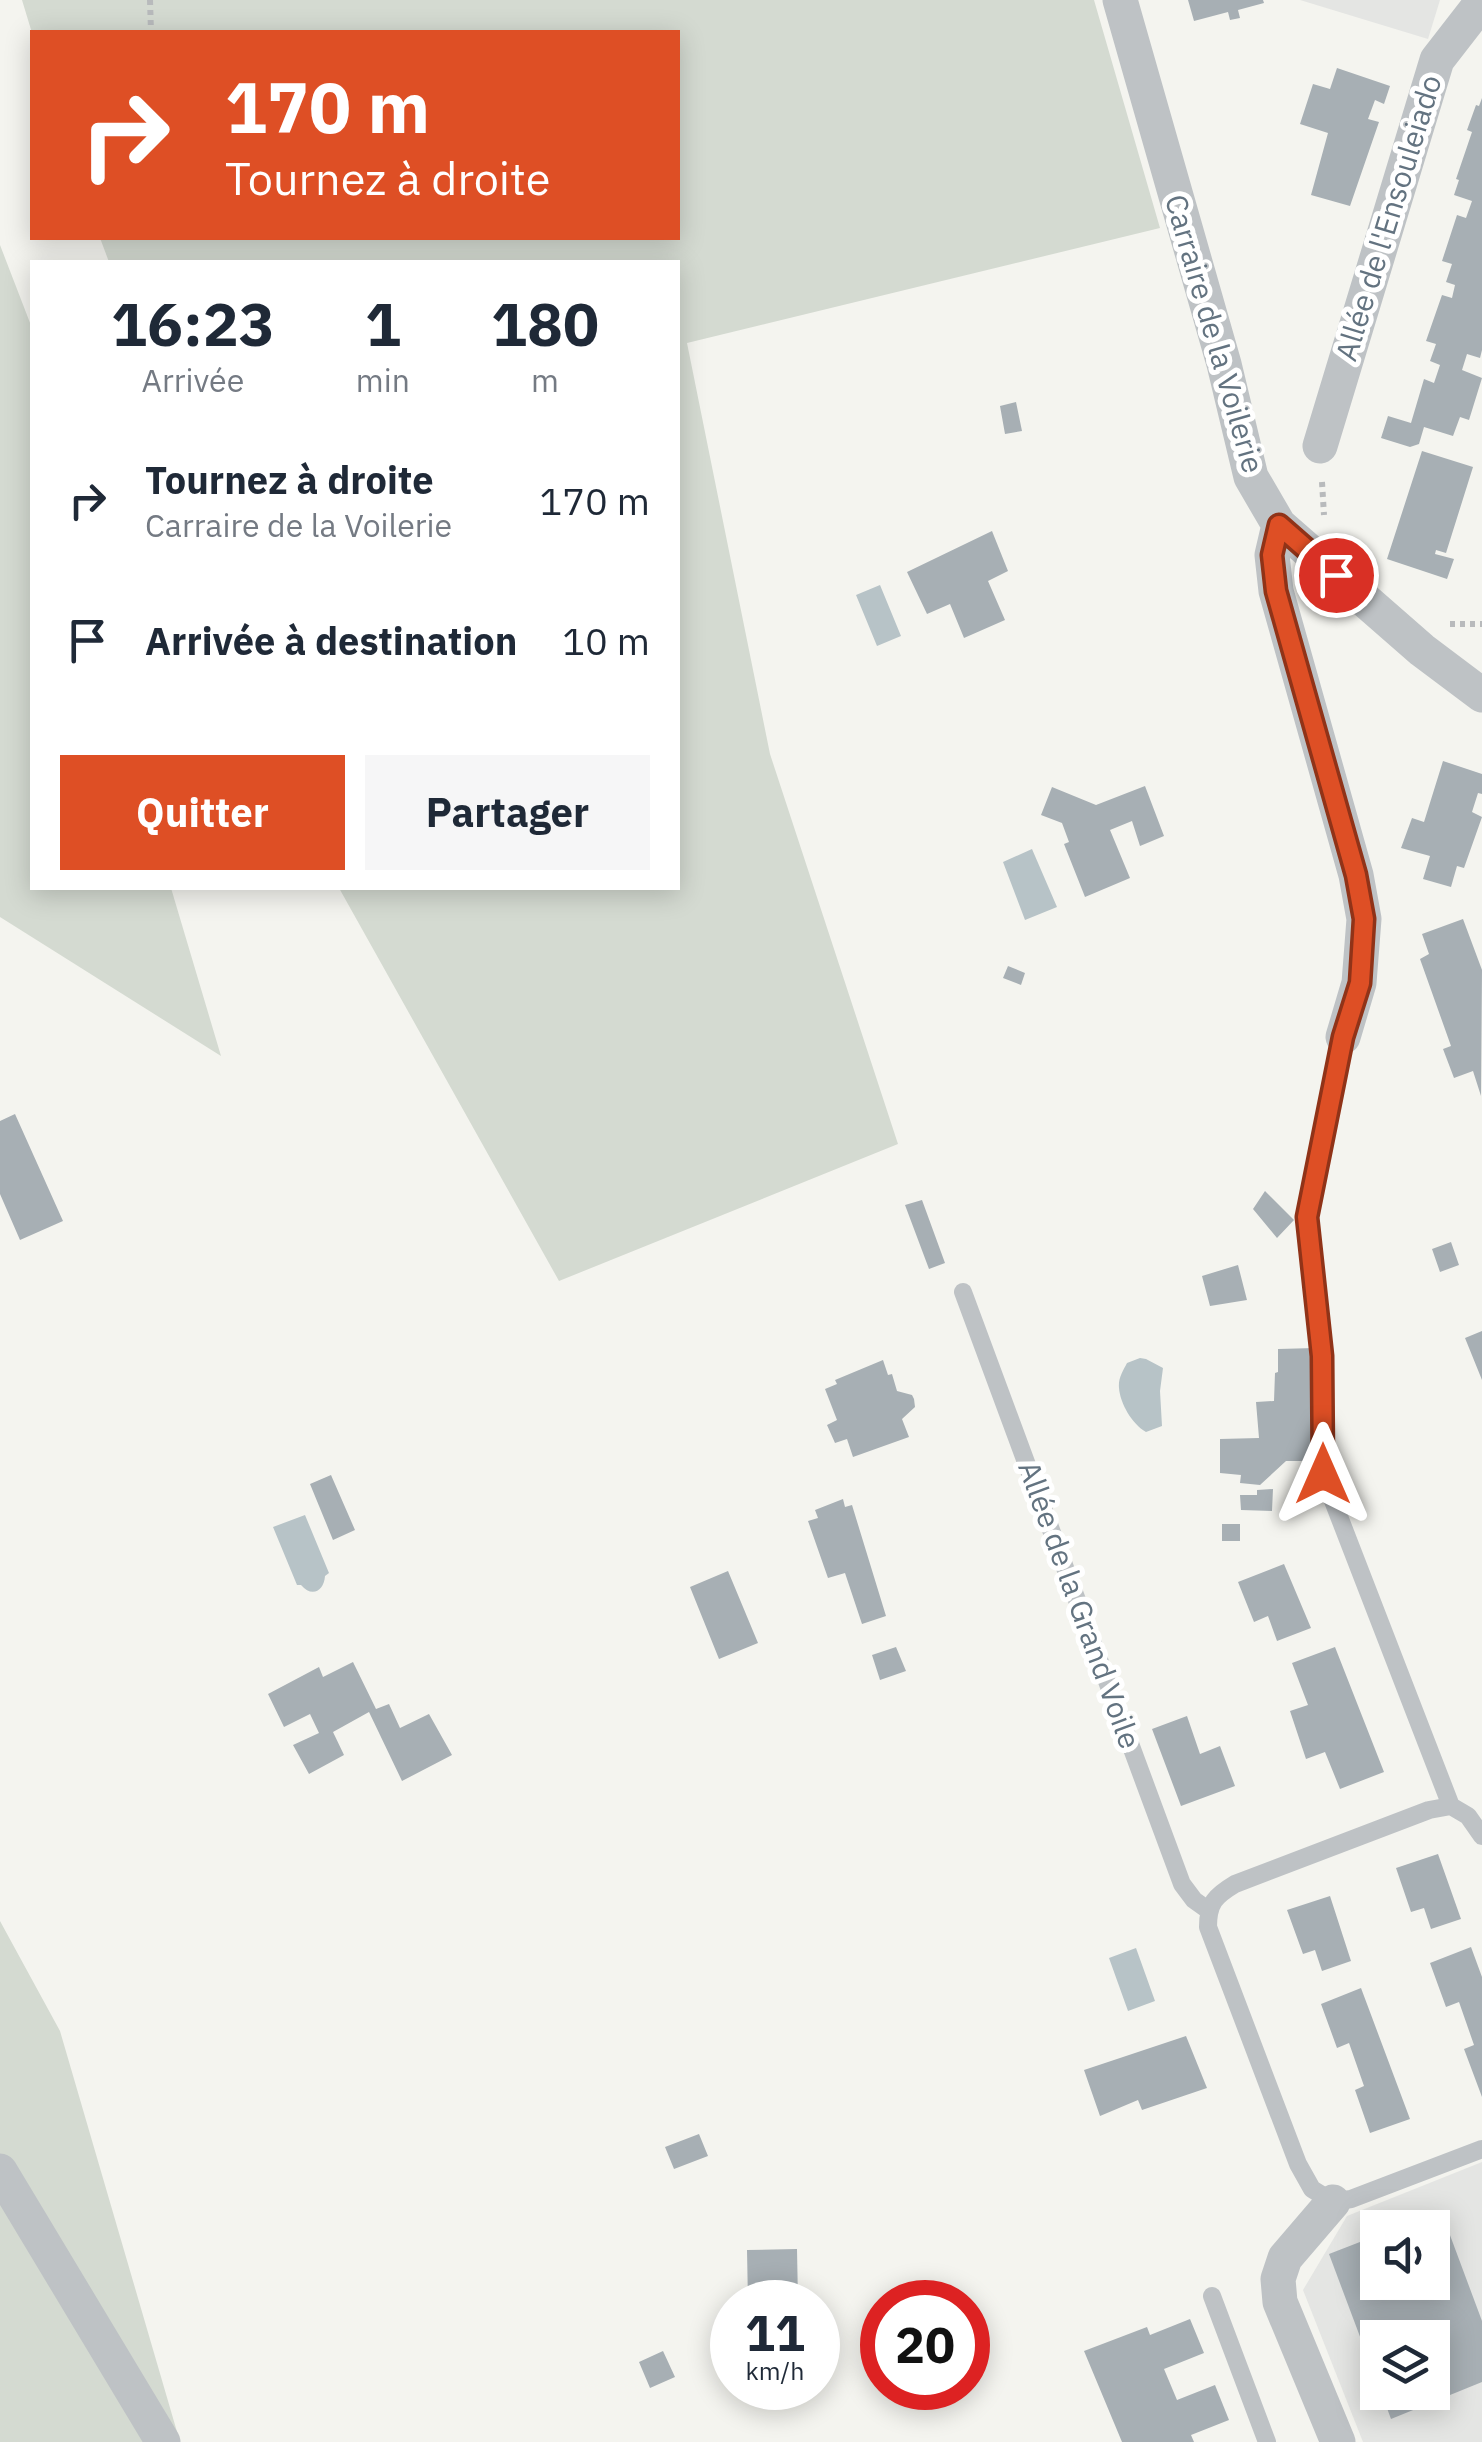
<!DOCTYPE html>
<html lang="fr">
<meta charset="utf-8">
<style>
:root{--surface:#fff;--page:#f6f6f7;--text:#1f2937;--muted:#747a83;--accent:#de4f25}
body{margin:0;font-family:"IBM Plex Sans",sans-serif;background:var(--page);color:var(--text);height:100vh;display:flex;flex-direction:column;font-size:38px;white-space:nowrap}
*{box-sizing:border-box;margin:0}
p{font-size:32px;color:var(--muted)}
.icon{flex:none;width:55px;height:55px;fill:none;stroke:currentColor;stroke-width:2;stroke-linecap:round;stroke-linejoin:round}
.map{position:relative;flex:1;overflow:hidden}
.panel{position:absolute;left:30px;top:260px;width:650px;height:630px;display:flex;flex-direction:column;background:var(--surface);border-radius:0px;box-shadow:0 5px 25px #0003}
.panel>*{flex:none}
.banner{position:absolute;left:30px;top:30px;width:650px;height:210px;border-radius:0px;box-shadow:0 5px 25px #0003;background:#de4f25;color:#fff;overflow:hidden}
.tools{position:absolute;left:1360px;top:2210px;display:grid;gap:20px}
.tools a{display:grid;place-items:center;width:90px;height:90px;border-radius:0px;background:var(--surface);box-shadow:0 5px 25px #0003;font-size:50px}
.speed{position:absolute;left:710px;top:2280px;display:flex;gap:20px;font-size:50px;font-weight:700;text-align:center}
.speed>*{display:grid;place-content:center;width:130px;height:130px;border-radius:50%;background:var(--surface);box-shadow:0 5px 25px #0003;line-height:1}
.speed small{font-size:25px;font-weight:400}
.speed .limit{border:15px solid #d22;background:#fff;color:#111}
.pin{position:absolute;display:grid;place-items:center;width:85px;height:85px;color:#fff;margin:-42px;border:5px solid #fff;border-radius:50%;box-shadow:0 2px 10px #0007}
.me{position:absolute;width:110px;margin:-55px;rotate:0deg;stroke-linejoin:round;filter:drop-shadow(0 0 8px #0008)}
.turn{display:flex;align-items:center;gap:35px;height:210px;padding:0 30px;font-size:45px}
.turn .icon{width:130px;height:130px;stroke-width:2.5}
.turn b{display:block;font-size:70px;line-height:85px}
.eta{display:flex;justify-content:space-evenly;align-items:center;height:170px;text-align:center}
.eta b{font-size:60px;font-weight:700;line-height:70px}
.action{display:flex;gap:20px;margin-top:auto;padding:20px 30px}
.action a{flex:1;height:115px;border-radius:0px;background:var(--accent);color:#fff;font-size:40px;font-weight:700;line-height:115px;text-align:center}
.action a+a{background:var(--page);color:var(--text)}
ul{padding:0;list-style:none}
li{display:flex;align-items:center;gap:30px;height:140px;padding:0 30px}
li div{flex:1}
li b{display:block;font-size:38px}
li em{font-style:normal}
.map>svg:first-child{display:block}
.built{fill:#e4e5e3;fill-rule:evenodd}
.green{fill:#d4dad1}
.water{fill:#b7c3c7}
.building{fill:#a7afb4}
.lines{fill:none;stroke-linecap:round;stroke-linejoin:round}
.path{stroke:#b8babc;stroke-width:6;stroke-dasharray:5 5;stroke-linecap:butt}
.service{stroke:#bec2c5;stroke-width:18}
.minor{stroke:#bec2c5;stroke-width:35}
.route-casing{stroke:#903318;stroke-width:25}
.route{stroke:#de4f25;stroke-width:18}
.labels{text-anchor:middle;stroke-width:10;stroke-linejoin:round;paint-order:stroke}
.street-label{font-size:30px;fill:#637380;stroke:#fff}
</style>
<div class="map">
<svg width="1482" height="2442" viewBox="0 0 1482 2442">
<rect width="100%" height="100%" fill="#f4f4ef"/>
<path class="built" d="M 1300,0 L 1440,0 L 1428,39 Z
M 1482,2162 L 1482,2442 L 1363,2442 L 1303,2290 L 1347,2216 ZM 1378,2228 L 1432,2228 L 1432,2282 L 1378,2282 ZM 1378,2338 L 1432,2338 L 1432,2392 L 1378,2392 Z"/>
<path class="green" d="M 22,0 L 1094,0 L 1160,228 L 687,343 L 770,754 L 898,1144 L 559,1281 L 339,888 L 678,888 L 678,262 L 109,262 L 100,238 L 678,238 L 678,32 L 32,33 Z
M 0,245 L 32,328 L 32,888 L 171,888 L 221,1056 L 0,917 Z
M 0,1921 L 60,2031 L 180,2442 L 0,2442 Z"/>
<path class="water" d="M 880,585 L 901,636 L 877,646 L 856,595 Z
M 1032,849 L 1057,907 L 1025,920 L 1003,862 Z
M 1140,1358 L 1146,1359 L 1163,1368 L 1160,1391 L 1162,1426 L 1146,1432 C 1132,1424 1120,1403 1119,1388 C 1118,1378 1123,1371 1127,1363 Z
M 305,1515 L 329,1573 L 325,1576 C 324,1591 312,1598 301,1585 L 297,1585 L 273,1527 Z
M 1136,1948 L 1155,2001 L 1128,2011 L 1109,1958 Z"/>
<path class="building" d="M 1188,0 L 1263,0 L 1264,3 L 1238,10 L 1240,18 L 1230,20 L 1228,12 L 1194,21 Z
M 1337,68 L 1390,86 L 1384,104 L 1375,100 L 1368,119 L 1379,122 L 1350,206 L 1311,195 L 1328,133 L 1300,124 L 1313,84 L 1330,89 Z
M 1482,98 L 1482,350 L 1480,358 L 1467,354 L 1462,370 L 1482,378 L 1469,420 L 1460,417 L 1453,436 L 1424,427 L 1419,444 L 1410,447 L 1381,438 L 1388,416 L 1411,423 L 1424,379 L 1434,383 L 1440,365 L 1430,361 L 1436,344 L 1426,341 L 1442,295 L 1452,298 L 1455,285 L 1446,282 L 1452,264 L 1442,261 L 1457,215 L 1466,218 L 1472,201 L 1454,195 L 1459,180 L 1456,179 L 1472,132 L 1467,130 L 1476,105 L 1479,106 Z
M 1016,402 L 1022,431 L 1005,434 L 1000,406 Z
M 1422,451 L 1473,467 L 1446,553 L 1436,550 L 1435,554 L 1454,559 L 1447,579 L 1387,559 Z
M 992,531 L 1008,571 L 988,581 L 1005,620 L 964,638 L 950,604 L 927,614 L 907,572 Z
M 1443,761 L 1482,774 L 1482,794 L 1478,793 L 1472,812 L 1482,817 L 1464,868 L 1457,866 L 1451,887 L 1423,879 L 1430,856 L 1401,848 L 1412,818 L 1424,822 Z
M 1145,786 L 1164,836 L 1140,846 L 1132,821 L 1110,830 L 1130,878 L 1085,897 L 1064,844 L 1069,842 L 1062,823 L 1041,815 L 1052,787 L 1096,805 Z
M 1463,919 L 1482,970 L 1481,1096 L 1473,1071 L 1454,1078 L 1443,1049 L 1451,1046 L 1420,959 L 1429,954 L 1422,934 Z
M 1008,966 L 1025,973 L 1021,985 L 1003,978 Z
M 15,1114 L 63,1221 L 20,1240 L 0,1194 L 0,1121 Z
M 1265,1191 L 1294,1220 L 1277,1238 L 1253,1209 Z
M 922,1200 L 945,1263 L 929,1269 L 905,1205 Z
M 1451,1242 L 1459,1265 L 1440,1272 L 1432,1249 Z
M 1238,1265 L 1247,1300 L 1210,1306 L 1202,1276 Z
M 1482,1331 L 1482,1380 L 1465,1338 Z
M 1315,1348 L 1313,1461 L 1286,1461 L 1260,1485 L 1240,1483 L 1241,1475 L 1220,1473 L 1220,1439 L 1259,1438 L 1256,1402 L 1274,1401 L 1275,1373 L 1278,1372 L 1278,1349 Z
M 883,1360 L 888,1375 L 892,1374 L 897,1391 L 912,1395 L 914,1399 L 915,1407 L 902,1419 L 909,1437 L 853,1457 L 847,1439 L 835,1443 L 827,1425 L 837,1420 L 825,1389 L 837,1384 L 835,1380 Z
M 331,1475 L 355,1530 L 333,1540 L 310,1484 Z
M 1273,1489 L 1272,1511 L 1241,1510 L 1240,1495 L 1257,1495 L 1257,1490 Z
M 843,1499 L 845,1507 L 852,1505 L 886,1616 L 862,1624 L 845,1573 L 828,1578 L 808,1521 L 818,1518 L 815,1510 Z
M 1222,1524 L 1240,1524 L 1240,1541 L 1222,1541 Z
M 1284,1564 L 1311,1628 L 1277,1641 L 1268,1616 L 1254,1622 L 1238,1582 Z
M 728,1571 L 758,1643 L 719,1659 L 690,1587 Z
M 896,1647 L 906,1671 L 880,1680 L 872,1655 Z
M 1335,1647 L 1384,1772 L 1340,1789 L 1325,1752 L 1306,1759 L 1290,1711 L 1308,1705 L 1292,1663 Z
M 353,1662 L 376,1709 L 389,1704 L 400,1728 L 429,1714 L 452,1755 L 402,1781 L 369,1712 L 333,1732 L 344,1755 L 309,1774 L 293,1745 L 319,1733 L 310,1714 L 284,1727 L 268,1694 L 319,1667 L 323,1677 Z
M 1187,1716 L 1200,1754 L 1220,1746 L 1235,1786 L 1181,1806 L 1152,1729 Z
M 1438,1854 L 1461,1919 L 1431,1929 L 1424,1908 L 1411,1912 L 1396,1868 Z
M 1330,1896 L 1351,1961 L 1322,1971 L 1315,1950 L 1303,1954 L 1287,1910 Z
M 1471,1947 L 1482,1977 L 1482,2097 L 1464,2049 L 1474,2045 L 1459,2002 L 1446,2007 L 1430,1963 Z
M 1361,1988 L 1410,2119 L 1370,2133 L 1355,2090 L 1364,2086 L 1349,2043 L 1337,2048 L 1321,2004 Z
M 1186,2036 L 1207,2088 L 1142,2110 L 1138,2100 L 1100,2116 L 1084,2070 Z
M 699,2134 L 708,2156 L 674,2169 L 665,2147 Z
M 1441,2211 L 1482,2321 L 1482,2382 L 1391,2419 L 1381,2392 L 1432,2392 L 1432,2338 L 1378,2338 L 1377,2382 L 1329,2254 L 1378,2235 L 1378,2282 L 1432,2282 L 1432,2228 L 1398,2227 Z
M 797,2249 L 798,2302 L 748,2302 L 747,2250 Z
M 1190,2319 L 1204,2353 L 1164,2369 L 1177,2400 L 1215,2385 L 1229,2420 L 1191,2435 L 1194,2442 L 1122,2442 L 1084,2351 L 1147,2327 L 1150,2335 Z
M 663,2351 L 675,2377 L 650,2388 L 639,2362 Z"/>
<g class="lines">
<path class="path" d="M 150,0 L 151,32
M 1322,482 L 1324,515
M 1450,624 L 1482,624"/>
<path class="service" d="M 1343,1037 L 1307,1217 L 1323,1356 L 1323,1475 L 1451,1806
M 963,1292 L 1182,1884 L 1194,1900 L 1208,1910
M 1482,1836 L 1468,1816 L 1451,1806 L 1429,1810 L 1235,1884 C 1215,1896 1208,1903 1208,1927 L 1298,2164 L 1312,2189 L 1333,2202 L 1351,2199 L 1482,2149
M 1212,2296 L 1267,2442"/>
<path class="minor" d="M 1120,0 L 1224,364 L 1251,477 L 1279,525 L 1422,650 L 1482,695
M 1320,446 L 1437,60 L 1482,2
M 1279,525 L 1272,555 L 1276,591 L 1356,875 L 1364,919 L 1359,983 L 1343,1037
M 0,2171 L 163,2442
M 1333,2202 L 1285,2258 L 1278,2279 L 1280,2302 L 1338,2442"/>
</g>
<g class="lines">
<defs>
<path id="route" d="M 1323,1474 L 1322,1356 L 1307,1217 L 1343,1037 L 1360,983 L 1364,919 L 1356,875 L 1276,591 L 1272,555 L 1279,525 L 1336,575"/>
</defs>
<use href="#route" class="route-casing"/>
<use href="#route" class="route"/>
</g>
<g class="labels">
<g class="street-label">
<text transform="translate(1389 218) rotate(-73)" y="10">Allée de l'Ensouleiado</text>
<text transform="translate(1214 334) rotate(74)" y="10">Carraire de la Voilerie</text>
<text transform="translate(1079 1605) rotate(70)" y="10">Allée de la Grand Voile</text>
</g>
</g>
</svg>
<div class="tools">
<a><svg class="icon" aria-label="sound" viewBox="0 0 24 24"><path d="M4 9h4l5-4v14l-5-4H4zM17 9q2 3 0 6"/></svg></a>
<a><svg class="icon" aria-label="layers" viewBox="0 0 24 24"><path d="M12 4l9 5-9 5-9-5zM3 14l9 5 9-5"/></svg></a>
</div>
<div class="speed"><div>11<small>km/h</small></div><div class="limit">20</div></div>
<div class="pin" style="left:1336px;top:575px;background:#d93025"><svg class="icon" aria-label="arrive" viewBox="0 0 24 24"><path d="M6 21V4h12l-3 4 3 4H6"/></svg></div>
<svg class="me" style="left:1323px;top:1474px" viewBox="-20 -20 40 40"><path d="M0-17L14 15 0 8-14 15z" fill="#de4f25" stroke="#fff" stroke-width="4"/></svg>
<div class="banner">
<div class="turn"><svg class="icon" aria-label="right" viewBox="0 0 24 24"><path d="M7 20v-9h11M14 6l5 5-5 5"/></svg><div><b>170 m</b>Tournez à droite</div></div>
</div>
<section class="panel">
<div class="eta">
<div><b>16:23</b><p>Arrivée</p></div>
<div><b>1</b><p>min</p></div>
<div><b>180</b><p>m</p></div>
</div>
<ul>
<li><svg class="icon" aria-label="right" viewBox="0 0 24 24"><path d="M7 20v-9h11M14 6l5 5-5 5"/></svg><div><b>Tournez à droite</b><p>Carraire de la Voilerie</p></div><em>170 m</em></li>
<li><svg class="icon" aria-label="arrive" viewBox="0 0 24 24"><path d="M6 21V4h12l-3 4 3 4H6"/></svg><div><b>Arrivée à destination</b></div><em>10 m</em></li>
</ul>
<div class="action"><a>Quitter</a><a>Partager</a></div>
</section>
</div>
